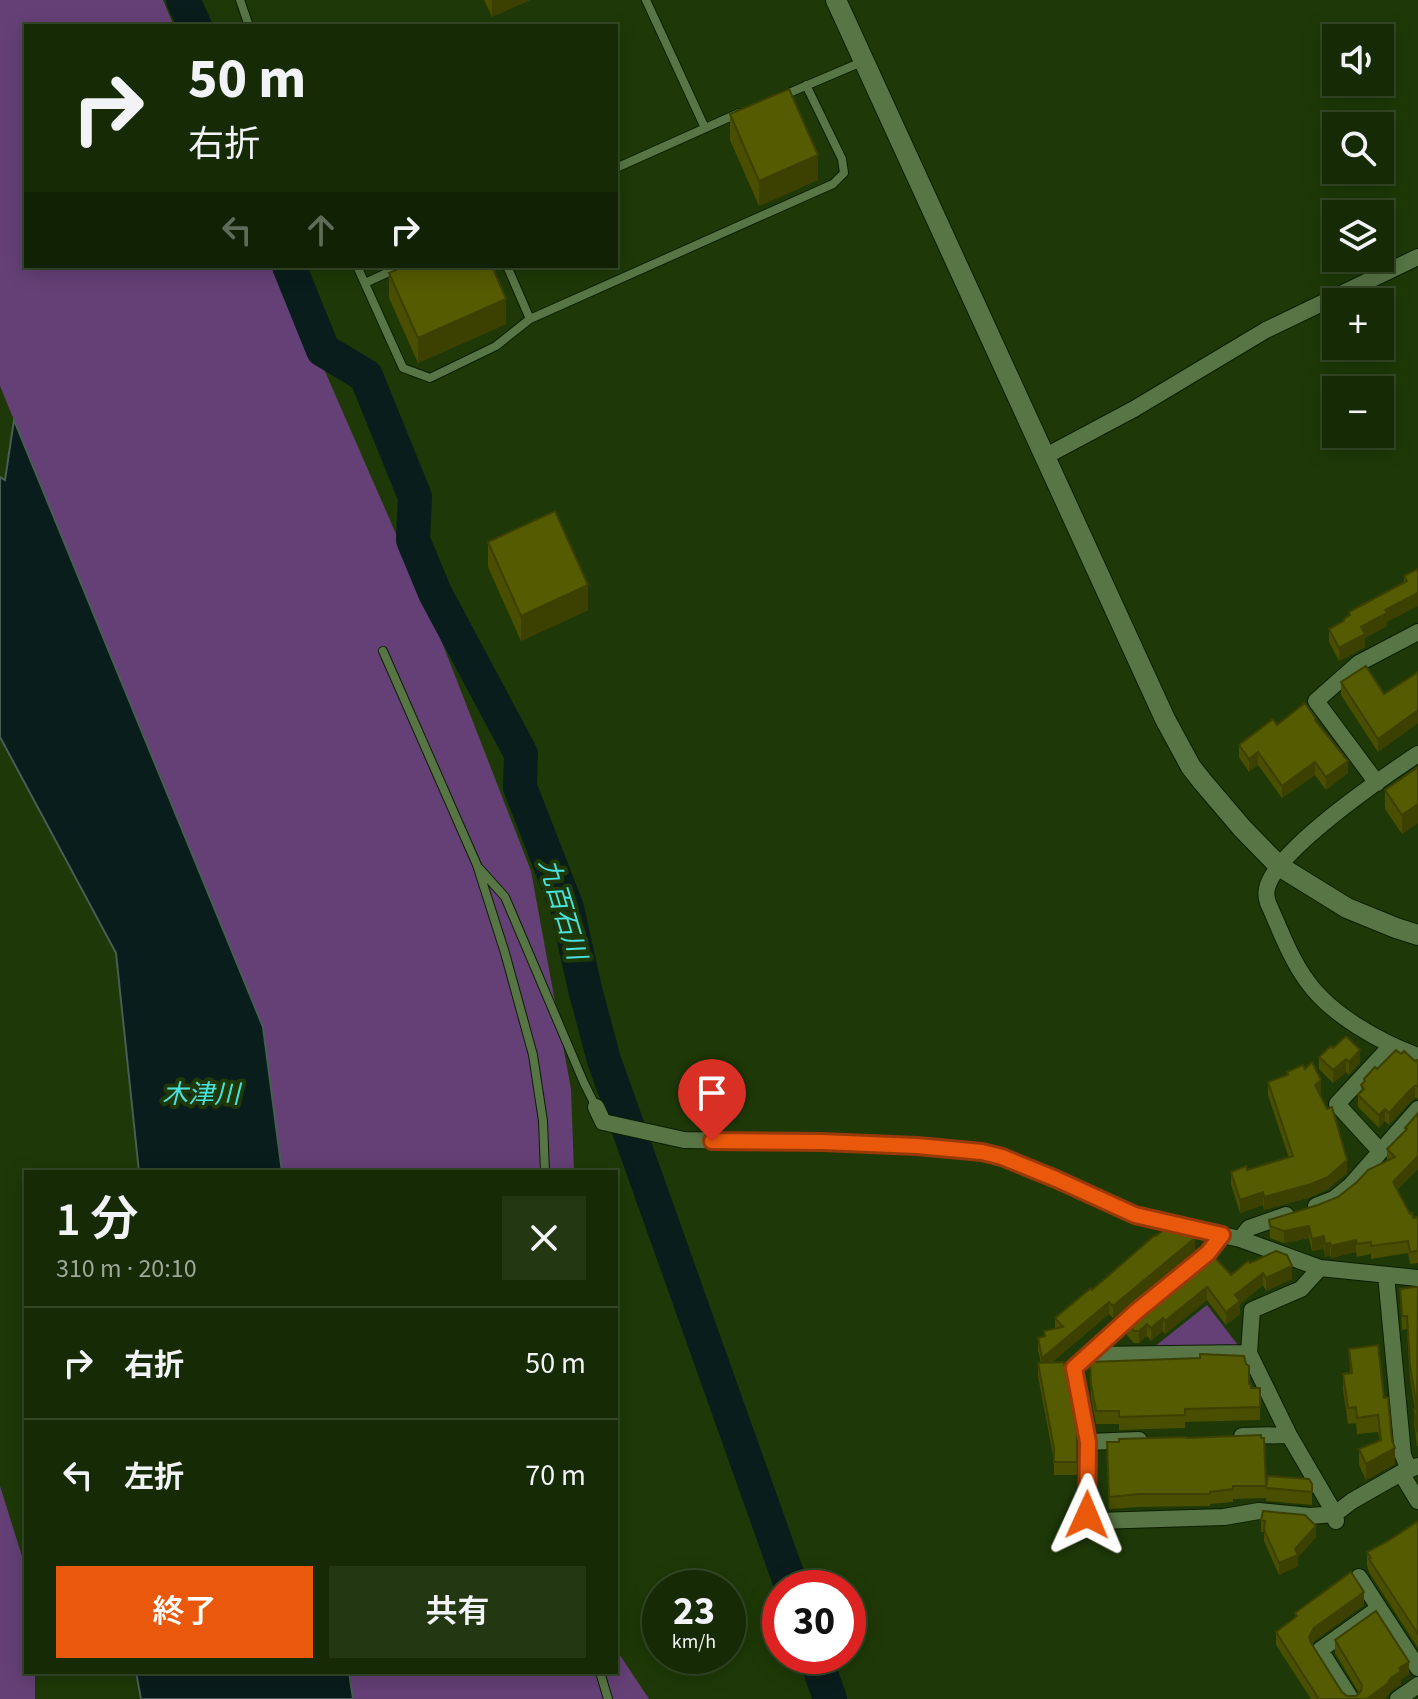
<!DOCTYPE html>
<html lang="ja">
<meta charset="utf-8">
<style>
:root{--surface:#162b05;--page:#233713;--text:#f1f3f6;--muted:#9ea79a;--line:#354727;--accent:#ea580c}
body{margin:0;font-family:"Source Sans 3","Noto Sans JP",sans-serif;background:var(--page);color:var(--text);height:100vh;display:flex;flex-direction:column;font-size:30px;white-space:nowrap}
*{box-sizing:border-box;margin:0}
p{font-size:26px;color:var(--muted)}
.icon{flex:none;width:44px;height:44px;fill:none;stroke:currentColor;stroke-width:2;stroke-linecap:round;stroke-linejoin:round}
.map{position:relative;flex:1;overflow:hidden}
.side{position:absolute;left:24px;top:1170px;width:594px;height:504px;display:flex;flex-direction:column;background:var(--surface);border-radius:0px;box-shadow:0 4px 20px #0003,0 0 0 2px var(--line)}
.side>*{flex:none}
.guide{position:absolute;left:24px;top:24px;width:594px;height:244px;border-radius:0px;box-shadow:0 4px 20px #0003,0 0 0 2px var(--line);background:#162b05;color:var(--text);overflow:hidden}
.controls{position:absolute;left:1322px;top:24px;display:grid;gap:16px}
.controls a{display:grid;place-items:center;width:72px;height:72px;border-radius:0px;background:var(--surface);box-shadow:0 4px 20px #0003,0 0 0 2px var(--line);font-size:40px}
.speed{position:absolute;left:642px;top:1570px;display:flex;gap:16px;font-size:40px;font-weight:700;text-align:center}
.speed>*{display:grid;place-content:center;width:104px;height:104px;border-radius:50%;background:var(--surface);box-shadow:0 4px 20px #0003,0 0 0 2px var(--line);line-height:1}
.speed small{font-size:20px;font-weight:400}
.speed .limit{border:12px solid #d22;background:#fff;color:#111}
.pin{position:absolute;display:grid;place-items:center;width:68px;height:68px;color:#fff;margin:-82px -34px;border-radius:50% 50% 50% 0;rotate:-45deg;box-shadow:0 0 8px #0007}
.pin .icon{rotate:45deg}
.me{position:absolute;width:88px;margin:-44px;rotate:1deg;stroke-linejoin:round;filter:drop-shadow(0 0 6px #0008)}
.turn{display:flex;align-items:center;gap:28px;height:168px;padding:0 32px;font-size:36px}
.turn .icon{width:104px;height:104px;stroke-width:2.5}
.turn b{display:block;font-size:56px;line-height:68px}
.lanes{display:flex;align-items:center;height:76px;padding:0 32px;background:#0003;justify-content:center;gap:40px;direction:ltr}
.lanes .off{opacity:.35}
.round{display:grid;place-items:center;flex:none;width:84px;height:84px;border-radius:0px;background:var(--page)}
.head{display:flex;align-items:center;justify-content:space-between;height:136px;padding:0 32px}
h1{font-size:48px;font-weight:600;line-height:60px}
.action{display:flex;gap:16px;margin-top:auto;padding:16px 32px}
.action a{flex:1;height:92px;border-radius:0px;background:var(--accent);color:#fff;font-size:32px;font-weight:600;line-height:92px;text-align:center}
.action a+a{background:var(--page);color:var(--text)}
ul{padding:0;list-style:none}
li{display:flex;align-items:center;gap:24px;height:112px;padding:0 32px;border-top:2px solid var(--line)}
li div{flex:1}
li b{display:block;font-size:30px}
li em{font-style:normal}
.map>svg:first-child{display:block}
.green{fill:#644076}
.water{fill:#091d1c;stroke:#4a5d54;stroke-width:2}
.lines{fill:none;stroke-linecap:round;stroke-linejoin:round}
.river{stroke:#091d1c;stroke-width:34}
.service-casing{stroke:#0b1e00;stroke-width:10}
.minor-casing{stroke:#0b1e00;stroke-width:18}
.tertiary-casing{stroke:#0b1e00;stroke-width:22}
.service{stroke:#587645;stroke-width:8}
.minor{stroke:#587645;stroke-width:16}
.tertiary{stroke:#587645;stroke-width:20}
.wall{fill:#494e00}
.shaded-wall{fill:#3c4000}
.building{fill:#555b00;stroke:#3c4000;stroke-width:2}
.route-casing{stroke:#983908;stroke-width:20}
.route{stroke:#ea580c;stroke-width:14}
.labels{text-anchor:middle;stroke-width:8;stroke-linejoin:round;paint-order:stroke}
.water-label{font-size:26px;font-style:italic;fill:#49e2e0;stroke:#1e3907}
</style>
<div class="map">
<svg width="1418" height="1699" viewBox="0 0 1418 1699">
<rect width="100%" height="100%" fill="#1e3907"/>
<path class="green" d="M 0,0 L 163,0 L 174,26 L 26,26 L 26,266 L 279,266 L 431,614 L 531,871 L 571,1089 L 574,1172 L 282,1172 L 263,1027 L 0,386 Z
M 1207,1305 L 1238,1345 L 1154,1347 Z
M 0,1486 L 26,1569 L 26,1672 L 35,1672 L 35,1699 L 0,1699 Z
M 616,1649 L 649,1699 L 353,1699 L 349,1672 L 616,1672 Z"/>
<path class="water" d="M 14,420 L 263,1027 L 282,1172 L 139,1172 L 116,953 L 0,737 L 0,477 L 5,480 Z
M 136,1672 L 349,1672 L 353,1699 L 141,1699 Z"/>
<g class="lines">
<path class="river" d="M 183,0 L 195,26
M 289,266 L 323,350 L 366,376 L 415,497 L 413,540 L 435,593 L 521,754 L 520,787 L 567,908 L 585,989 L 604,1060 L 792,1588
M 815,1656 L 830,1699"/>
<defs>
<path id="service" d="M 240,0 L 249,26
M 646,0 L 705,128
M 782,96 L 864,61
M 616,168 L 739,113
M 357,266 L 403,368 L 430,378 L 496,346 L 530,319 L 833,184 L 844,173 L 842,159 L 806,85
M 507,266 L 530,319
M 365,283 L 402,266
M 383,651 L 477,865 L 505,953 L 533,1055 L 543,1121 L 545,1172
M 479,868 L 505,897 L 584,1083 L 596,1107
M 600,1672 L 608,1699"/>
<path id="minor" d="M 1044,457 L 1134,409 L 1266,330 L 1418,257
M 1418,754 C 1382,778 1281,847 1268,885 C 1265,892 1266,897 1268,903 C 1280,929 1290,958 1307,981 C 1331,1015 1380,1042 1418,1056
M 1377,783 L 1316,701 L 1359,663 L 1418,632
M 596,1107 L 603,1122 L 684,1140 L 822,1142 L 917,1146 L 982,1152 L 1002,1157 L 1056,1179 L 1135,1215 L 1240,1239 L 1320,1268 L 1418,1278
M 1380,1151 L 1337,1104 L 1391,1046
M 1316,1206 L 1334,1199 L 1350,1186 L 1418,1109
M 1240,1239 L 1249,1228 L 1286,1215
M 1386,1275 L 1403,1455 L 1409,1470
M 1249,1353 L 1289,1435 L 1335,1514 L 1336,1521
M 1089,1355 L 1249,1353 L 1252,1310 L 1301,1289 L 1320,1268
M 1242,1436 L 1289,1435
M 1139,1440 L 1088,1442 L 1074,1368 L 1137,1311 L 1208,1253 L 1222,1235
M 1088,1442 L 1087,1515 L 1097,1521 L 1224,1517 L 1259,1511 L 1310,1516 L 1335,1514 L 1352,1501 L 1401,1473 L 1418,1466
M 1401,1473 L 1418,1501
M 1359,1577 L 1418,1668
M 1351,1699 L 1320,1650 L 1379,1608
M 1398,1699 L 1418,1685"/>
<path id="tertiary" d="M 836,0 L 1165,719 L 1191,767 L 1202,781 L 1242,828 L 1279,866 L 1347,908 L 1396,928 L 1418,935"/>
</defs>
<use href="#service" class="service-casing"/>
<use href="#minor" class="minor-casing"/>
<use href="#tertiary" class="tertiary-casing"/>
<use href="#service" class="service"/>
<use href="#minor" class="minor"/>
<use href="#tertiary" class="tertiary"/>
</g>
<path class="wall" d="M 484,0 L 530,0 L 492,17 Z
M 730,114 L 818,180 L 759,206 L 730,140 Z
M 389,273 L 506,324 L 418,363 L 389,298 Z
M 488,542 L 588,610 L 521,641 L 488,567 Z
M 1418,569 L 1387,622 L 1387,626 L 1365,638 L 1365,647 L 1339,661 L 1329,642 L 1329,629 L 1344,621 L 1344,619 L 1349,616 L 1349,612 L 1404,582 L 1404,576 Z
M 1418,672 L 1418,723 L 1378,752 L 1341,695 L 1341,682 L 1384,694 Z
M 1316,722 L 1348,773 L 1326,790 L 1315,775 L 1282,798 L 1258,765 L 1249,772 L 1239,757 L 1239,745 L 1277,725 Z
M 1418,767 L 1418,823 L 1402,834 L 1385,809 L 1385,790 Z
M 1333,1048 L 1360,1063 L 1349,1075 L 1346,1072 L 1333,1083 L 1319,1069 L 1319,1057 Z
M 1401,1054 L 1418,1061 L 1418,1098 L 1415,1098 L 1410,1102 L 1389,1125 L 1385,1121 L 1379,1128 L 1358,1107 L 1358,1095 L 1361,1093 L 1361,1085 L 1364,1082 L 1364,1079 Z
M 1287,1072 L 1321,1093 L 1320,1094 L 1347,1173 L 1328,1189 L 1311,1197 L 1264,1210 L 1263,1205 L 1240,1213 L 1231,1184 L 1231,1172 L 1247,1170 L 1289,1158 L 1268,1095 L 1268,1082 L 1287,1075 Z
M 1418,1113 L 1418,1169 L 1397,1190 L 1410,1214 L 1413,1218 L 1418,1217 L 1418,1263 L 1410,1264 L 1408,1253 L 1371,1259 L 1371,1254 L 1357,1257 L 1356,1252 L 1331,1258 L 1330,1255 L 1325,1257 L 1324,1249 L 1312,1251 L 1309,1238 L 1284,1243 L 1270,1238 L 1269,1220 L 1318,1205 L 1338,1197 L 1387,1161 L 1387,1149 L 1405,1130 L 1405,1128 Z
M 1195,1250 L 1113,1318 L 1109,1314 L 1051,1363 L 1077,1431 L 1077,1475 L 1054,1475 L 1054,1461 L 1038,1376 L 1038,1363 L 1041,1363 L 1038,1350 L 1038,1338 L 1044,1336 L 1044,1331 L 1055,1329 L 1055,1318 L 1092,1290 Z
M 1250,1263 L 1292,1279 L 1266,1291 L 1263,1285 L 1240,1304 L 1240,1314 L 1226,1325 L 1207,1300 L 1165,1334 L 1163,1331 L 1151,1341 L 1147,1336 L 1139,1343 L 1134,1343 L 1127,1335 L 1127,1322 L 1231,1275 Z
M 1418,1287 L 1418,1446 L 1417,1446 L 1414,1423 L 1415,1409 L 1410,1378 L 1407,1329 L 1402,1330 L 1400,1289 Z
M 1349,1349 L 1384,1398 L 1395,1464 L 1366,1480 L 1359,1465 L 1359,1449 L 1380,1441 L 1378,1432 L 1357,1434 L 1356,1423 L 1348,1424 L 1343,1390 L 1343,1374 L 1350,1373 Z
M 1090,1362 L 1249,1384 L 1251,1388 L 1260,1388 L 1260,1420 L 1185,1422 L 1185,1428 L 1119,1430 L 1119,1424 L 1096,1424 L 1091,1397 Z
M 1186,1438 L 1266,1486 L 1312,1484 L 1312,1505 L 1266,1501 L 1266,1498 L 1233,1499 L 1233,1502 L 1210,1504 L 1210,1506 L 1139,1507 L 1109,1509 L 1107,1442 Z
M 1261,1520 L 1316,1537 L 1298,1557 L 1298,1566 L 1279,1575 L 1264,1541 L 1264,1532 L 1261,1532 Z
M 1418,1521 L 1418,1648 L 1369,1572 L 1367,1566 L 1367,1552 L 1388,1541 Z
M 1364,1605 L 1314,1641 L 1312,1645 L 1342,1692 L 1347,1696 L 1356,1696 L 1359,1693 L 1335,1653 L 1335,1640 L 1409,1674 L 1401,1680 L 1401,1684 L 1391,1691 L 1385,1699 L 1311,1699 L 1276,1645 L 1276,1632 L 1295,1617 L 1295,1613 Z"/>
<path class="shaded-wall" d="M 492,0 L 530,0 L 492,17 Z
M 818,155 L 818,180 L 759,206 L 759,181 Z
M 506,299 L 506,324 L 418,363 L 418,338 Z
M 588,585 L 588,610 L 521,641 L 521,616 Z
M 1418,593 L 1418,606 L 1387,622 L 1387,626 L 1365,638 L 1365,647 L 1339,661 L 1339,648 L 1361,627 L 1385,610 Z
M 1418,710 L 1418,723 L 1378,752 L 1378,739 Z
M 1258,752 L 1258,765 L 1249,772 L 1249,759 Z
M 1348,761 L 1348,773 L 1326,790 L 1326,777 Z
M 1315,762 L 1315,775 L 1282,798 L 1282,786 Z
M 1418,804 L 1418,823 L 1402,834 L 1402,815 Z
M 1360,1050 L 1360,1063 L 1349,1075 L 1349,1062 Z
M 1346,1059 L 1346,1072 L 1333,1083 L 1333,1070 Z
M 1321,1080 L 1321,1093 L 1315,1098 L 1315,1085 Z
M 1415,1086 L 1415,1098 L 1410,1102 L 1389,1125 L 1389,1113 L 1410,1090 Z
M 1385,1109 L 1385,1121 L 1379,1128 L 1379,1115 Z
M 1418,1156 L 1418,1169 L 1393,1194 L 1393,1182 Z
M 1347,1160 L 1347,1173 L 1328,1189 L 1311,1197 L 1264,1210 L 1264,1197 Z
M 1263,1192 L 1263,1205 L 1240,1213 L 1240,1200 Z
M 1309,1226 L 1309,1238 L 1284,1243 L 1284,1231 Z
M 1324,1236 L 1324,1249 L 1312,1251 L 1312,1239 Z
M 1195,1238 L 1195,1250 L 1113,1318 L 1113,1306 Z
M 1356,1240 L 1356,1252 L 1331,1258 L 1331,1246 Z
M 1330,1243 L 1330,1255 L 1325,1257 L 1325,1244 Z
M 1292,1266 L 1292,1279 L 1266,1291 L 1266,1278 Z
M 1263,1273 L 1263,1285 L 1240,1304 L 1240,1314 L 1226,1325 L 1226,1312 L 1235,1295 Z
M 1207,1287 L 1207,1300 L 1165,1334 L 1165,1321 Z
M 1109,1302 L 1109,1314 L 1042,1370 L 1042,1358 Z
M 1163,1318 L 1163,1331 L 1151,1341 L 1151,1328 Z
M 1147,1324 L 1147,1336 L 1139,1343 L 1139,1331 Z
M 1395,1448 L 1395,1464 L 1366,1480 L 1366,1464 Z
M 1316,1526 L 1316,1537 L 1298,1557 L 1298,1566 L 1279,1575 L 1279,1563 Z
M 1364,1592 L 1364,1605 L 1314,1641 L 1309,1650 L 1309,1637 L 1314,1628 Z
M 1409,1662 L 1409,1674 L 1401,1680 L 1401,1684 L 1391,1691 L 1387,1697 L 1385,1699 L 1367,1699 L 1399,1668 Z"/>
<path class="building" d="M 789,89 L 818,155 L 759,181 L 730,114 Z
M 405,266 L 492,266 L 506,299 L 418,338 L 389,273 Z
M 555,511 L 588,585 L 521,616 L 488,542 Z
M 1418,569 L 1418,593 L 1385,610 L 1387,613 L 1361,627 L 1365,634 L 1339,648 L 1329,629 L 1344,621 L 1344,619 L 1350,615 L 1349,612 L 1407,581 L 1404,576 Z
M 1366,666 L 1384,694 L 1418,672 L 1418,710 L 1378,739 L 1341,682 Z
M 1305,703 L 1316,719 L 1315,720 L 1348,761 L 1326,777 L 1315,762 L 1282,786 L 1258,752 L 1249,759 L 1239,745 L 1273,719 L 1277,725 Z
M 1418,767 L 1418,804 L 1402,815 L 1385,790 Z
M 1345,1037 L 1347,1037 L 1360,1050 L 1349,1062 L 1346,1059 L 1333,1070 L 1319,1057 L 1331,1046 L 1333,1048 Z
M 1396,1050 L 1401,1054 L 1404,1051 L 1415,1061 L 1417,1060 L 1418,1061 L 1418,1086 L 1415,1086 L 1410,1090 L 1389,1113 L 1385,1109 L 1379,1115 L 1358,1095 L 1364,1089 L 1361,1085 L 1365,1081 L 1364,1079 L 1375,1067 L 1377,1069 Z
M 1312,1062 L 1321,1080 L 1315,1085 L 1327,1109 L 1332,1107 L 1347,1160 L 1328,1177 L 1311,1184 L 1264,1197 L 1263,1192 L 1240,1200 L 1231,1172 L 1246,1166 L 1247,1170 L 1293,1156 L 1268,1082 L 1288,1075 L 1287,1072 L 1303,1065 L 1305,1069 Z
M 1418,1113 L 1418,1156 L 1393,1182 L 1410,1214 L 1412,1213 L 1413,1218 L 1418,1217 L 1418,1251 L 1410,1252 L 1408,1241 L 1371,1246 L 1371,1242 L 1357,1244 L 1356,1240 L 1331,1246 L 1330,1243 L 1325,1244 L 1324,1236 L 1312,1239 L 1309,1226 L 1284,1231 L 1270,1226 L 1269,1220 L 1318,1205 L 1338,1197 L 1357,1182 L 1368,1170 L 1395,1157 L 1387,1149 L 1407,1129 L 1405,1128 Z
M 1173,1223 L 1178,1227 L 1181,1225 L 1184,1225 L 1195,1238 L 1113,1306 L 1109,1302 L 1042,1358 L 1038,1338 L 1045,1336 L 1044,1331 L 1063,1327 L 1055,1318 L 1091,1288 L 1092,1290 L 1155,1235 L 1156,1236 Z
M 1276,1251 L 1287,1255 L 1292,1266 L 1266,1278 L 1263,1273 L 1235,1295 L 1240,1301 L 1226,1312 L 1207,1287 L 1165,1321 L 1163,1318 L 1151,1328 L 1147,1324 L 1139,1331 L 1134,1331 L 1127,1322 L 1210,1252 L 1231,1275 L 1248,1261 L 1250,1263 Z
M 1415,1287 L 1418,1287 L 1417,1432 L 1414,1409 L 1417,1408 L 1410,1365 L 1407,1316 L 1402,1316 L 1400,1289 Z
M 1378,1345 L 1384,1398 L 1388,1398 L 1392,1440 L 1395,1448 L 1366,1464 L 1359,1449 L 1381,1440 L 1378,1415 L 1357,1418 L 1356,1407 L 1348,1408 L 1343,1374 L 1352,1373 L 1349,1349 Z
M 1200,1354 L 1244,1356 L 1246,1364 L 1249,1366 L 1249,1384 L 1251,1384 L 1251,1388 L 1260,1388 L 1260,1407 L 1185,1409 L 1185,1415 L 1119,1417 L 1119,1411 L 1096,1411 L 1091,1384 L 1090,1362 L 1200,1358 Z
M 1064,1362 L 1077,1431 L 1077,1462 L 1054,1462 L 1054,1448 L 1038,1363 Z
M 1261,1435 L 1261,1438 L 1264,1438 L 1266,1486 L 1233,1486 L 1233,1489 L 1210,1492 L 1210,1494 L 1139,1494 L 1109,1497 L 1107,1442 L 1119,1442 L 1119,1439 L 1186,1437 L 1186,1438 Z
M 1268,1476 L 1309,1479 L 1312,1484 L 1312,1492 L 1266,1488 Z
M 1263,1511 L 1305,1515 L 1316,1526 L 1295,1549 L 1298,1555 L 1279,1563 L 1264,1530 L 1265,1521 L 1261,1520 Z
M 1418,1521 L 1418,1634 L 1369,1559 L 1371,1558 L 1367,1552 L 1388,1541 Z
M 1351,1572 L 1364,1592 L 1314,1628 L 1309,1637 L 1311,1643 L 1342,1692 L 1347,1696 L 1356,1696 L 1361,1691 L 1362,1685 L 1335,1640 L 1376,1611 L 1409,1662 L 1399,1668 L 1401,1671 L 1391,1678 L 1387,1684 L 1367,1699 L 1319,1699 L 1276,1632 L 1297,1616 L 1295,1613 Z"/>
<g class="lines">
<defs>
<path id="route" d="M 712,1141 L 822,1142 L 917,1146 L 982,1152 L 1002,1157 L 1056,1179 L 1135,1215 L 1222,1235 L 1208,1253 L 1137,1311 L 1074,1368 L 1088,1442 L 1087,1515"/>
</defs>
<use href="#route" class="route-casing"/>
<use href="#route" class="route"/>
</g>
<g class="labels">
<g class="water-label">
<text transform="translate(563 909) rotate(73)" y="9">九百石川</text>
<text x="201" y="1103">木津川</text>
</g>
</g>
</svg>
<div class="controls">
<a><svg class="icon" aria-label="sound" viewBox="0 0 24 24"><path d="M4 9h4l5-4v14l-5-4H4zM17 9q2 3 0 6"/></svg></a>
<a><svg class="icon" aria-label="search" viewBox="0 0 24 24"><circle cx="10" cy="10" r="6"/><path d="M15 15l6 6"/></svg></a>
<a><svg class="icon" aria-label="layers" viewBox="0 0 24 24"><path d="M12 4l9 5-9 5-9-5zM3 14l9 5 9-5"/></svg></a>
<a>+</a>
<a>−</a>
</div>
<div class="speed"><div>23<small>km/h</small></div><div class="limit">30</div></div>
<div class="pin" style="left:712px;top:1141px;background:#d93025"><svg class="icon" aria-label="arrive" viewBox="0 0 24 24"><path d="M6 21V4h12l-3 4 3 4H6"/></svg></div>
<svg class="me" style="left:1087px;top:1515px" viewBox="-20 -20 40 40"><path d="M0-17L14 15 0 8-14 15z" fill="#ea580c" stroke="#fff" stroke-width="4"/></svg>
<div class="guide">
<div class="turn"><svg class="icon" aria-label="right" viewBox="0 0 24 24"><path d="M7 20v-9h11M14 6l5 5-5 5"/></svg><div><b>50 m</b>右折</div></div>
<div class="lanes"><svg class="icon off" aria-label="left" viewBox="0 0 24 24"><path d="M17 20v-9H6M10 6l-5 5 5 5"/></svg><svg class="icon off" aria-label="ahead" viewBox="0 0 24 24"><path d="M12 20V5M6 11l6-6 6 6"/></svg><svg class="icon" aria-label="right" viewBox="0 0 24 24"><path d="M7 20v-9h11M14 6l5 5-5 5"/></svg></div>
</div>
<section class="side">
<div class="head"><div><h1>1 分</h1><p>310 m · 20:10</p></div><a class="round"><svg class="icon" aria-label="close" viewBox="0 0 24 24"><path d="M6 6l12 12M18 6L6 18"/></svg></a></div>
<ul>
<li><svg class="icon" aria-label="right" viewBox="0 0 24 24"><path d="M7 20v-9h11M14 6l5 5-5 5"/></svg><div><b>右折</b></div><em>50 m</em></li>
<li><svg class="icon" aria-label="left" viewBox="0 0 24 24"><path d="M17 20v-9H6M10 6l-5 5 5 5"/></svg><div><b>左折</b></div><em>70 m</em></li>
</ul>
<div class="action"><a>終了</a><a>共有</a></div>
</section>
</div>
